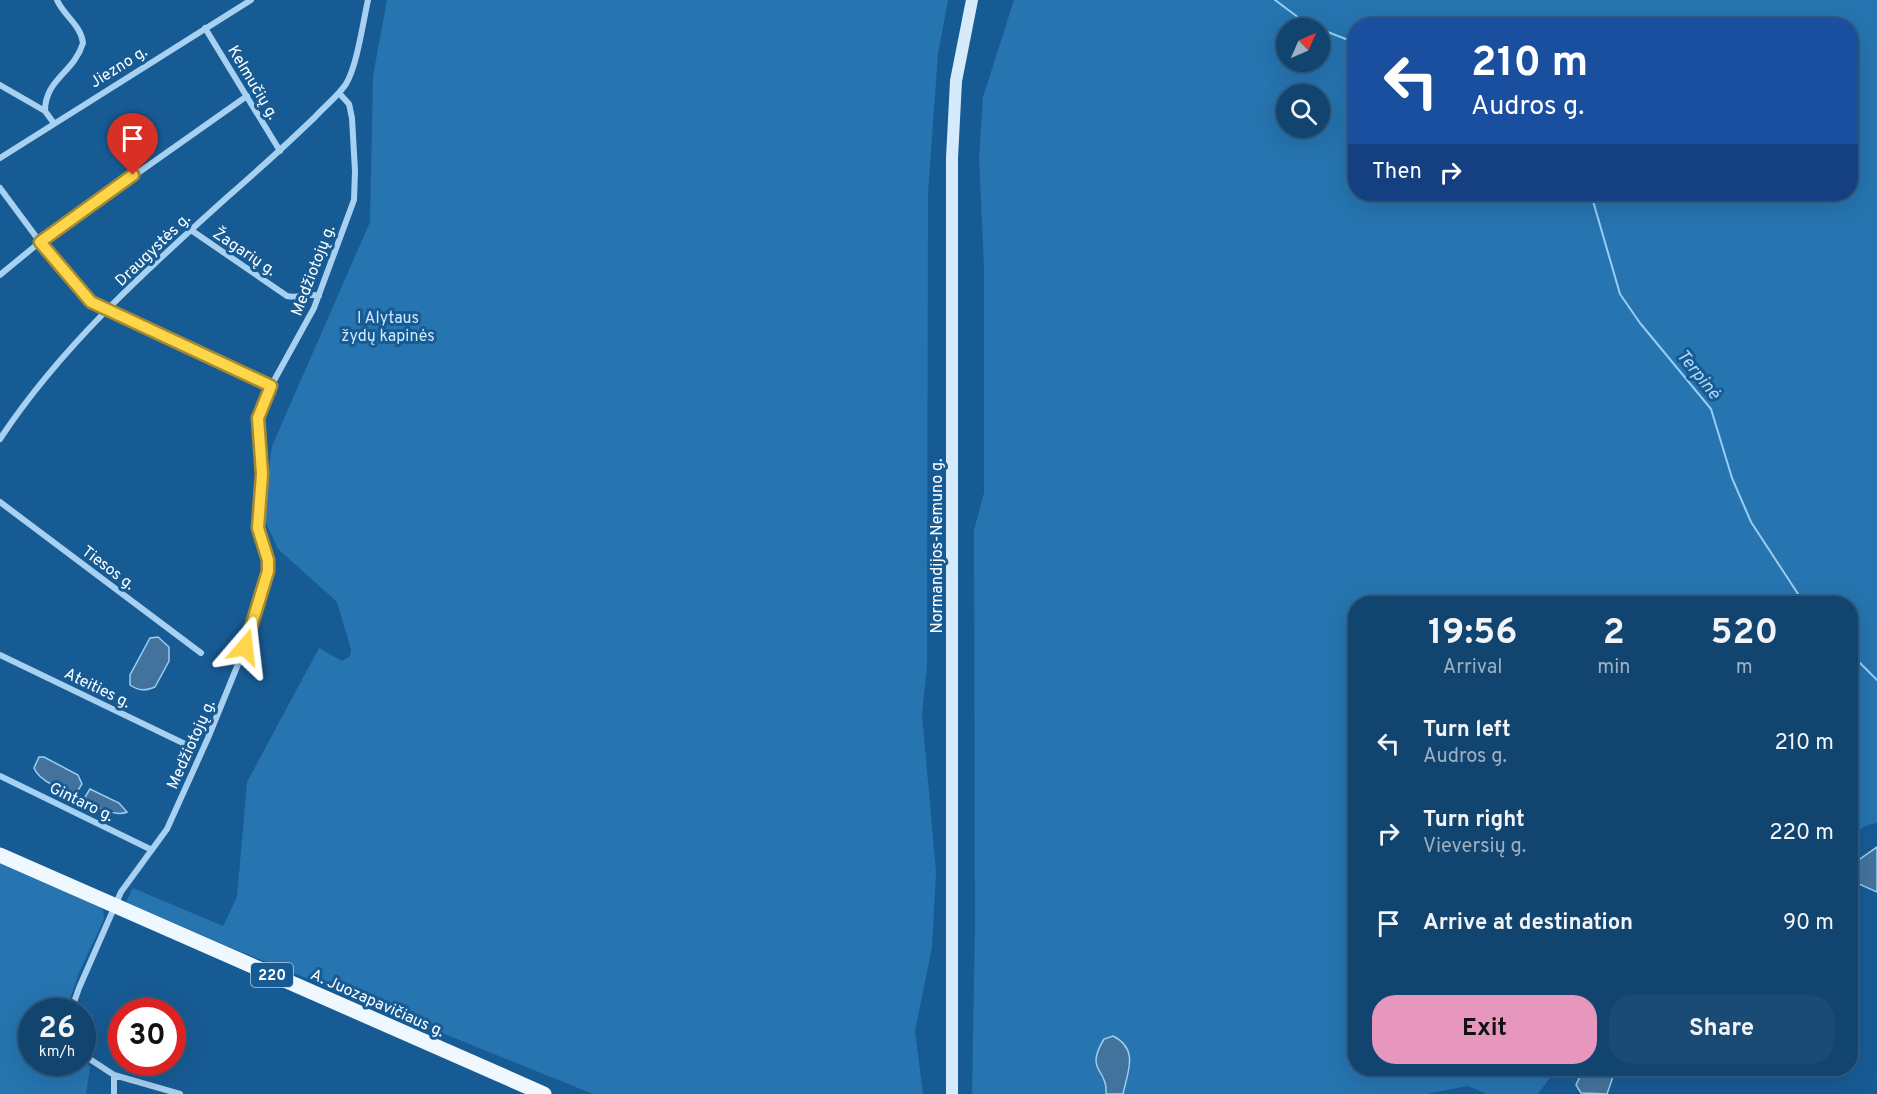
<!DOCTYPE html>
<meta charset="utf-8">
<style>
:root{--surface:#11446f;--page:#1a4b74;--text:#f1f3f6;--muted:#9cb0c3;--line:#305c82;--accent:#e797bd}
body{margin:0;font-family:Overpass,sans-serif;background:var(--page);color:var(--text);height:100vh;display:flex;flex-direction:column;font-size:22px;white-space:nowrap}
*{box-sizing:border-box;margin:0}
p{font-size:20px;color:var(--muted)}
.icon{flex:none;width:33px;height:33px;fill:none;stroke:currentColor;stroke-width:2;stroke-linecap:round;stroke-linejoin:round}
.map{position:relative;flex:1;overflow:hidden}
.drawer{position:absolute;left:1348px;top:596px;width:510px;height:480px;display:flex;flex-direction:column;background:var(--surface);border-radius:24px;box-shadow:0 6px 24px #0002,0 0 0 2px var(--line)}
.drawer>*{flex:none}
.hud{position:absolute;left:1348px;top:18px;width:510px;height:183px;border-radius:24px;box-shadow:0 6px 24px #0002,0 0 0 2px var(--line);background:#1a4fa0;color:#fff;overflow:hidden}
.needle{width:39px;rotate:45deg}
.tools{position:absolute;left:1276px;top:18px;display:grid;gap:12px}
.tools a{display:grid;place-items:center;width:54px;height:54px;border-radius:50%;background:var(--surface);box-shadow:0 6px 24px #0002,0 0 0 2px var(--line);font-size:30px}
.speed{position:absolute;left:18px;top:998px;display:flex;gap:12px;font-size:30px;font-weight:700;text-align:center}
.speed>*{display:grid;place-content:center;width:78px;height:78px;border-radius:50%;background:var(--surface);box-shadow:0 6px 24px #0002,0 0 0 2px var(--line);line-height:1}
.speed small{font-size:15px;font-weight:400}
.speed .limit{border:9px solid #d22;background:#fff;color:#111}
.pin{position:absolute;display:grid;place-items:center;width:51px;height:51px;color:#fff;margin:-62px -26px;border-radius:50% 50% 50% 0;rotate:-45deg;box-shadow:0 0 6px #0007}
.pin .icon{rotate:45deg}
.me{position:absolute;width:66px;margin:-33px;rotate:17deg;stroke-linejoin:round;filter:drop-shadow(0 0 4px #0008)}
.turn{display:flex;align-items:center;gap:21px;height:126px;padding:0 24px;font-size:27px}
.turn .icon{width:78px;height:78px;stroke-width:2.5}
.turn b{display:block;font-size:42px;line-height:51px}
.then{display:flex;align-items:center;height:57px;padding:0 24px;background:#0003;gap:12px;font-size:22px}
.eta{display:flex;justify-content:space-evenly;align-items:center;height:102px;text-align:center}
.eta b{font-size:36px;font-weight:700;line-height:42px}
.primary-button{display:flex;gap:12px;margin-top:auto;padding:12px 24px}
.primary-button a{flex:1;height:69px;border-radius:24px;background:var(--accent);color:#111;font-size:24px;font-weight:700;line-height:69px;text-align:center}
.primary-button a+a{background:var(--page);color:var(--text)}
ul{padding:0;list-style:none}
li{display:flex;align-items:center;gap:18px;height:90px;padding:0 24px}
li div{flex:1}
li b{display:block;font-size:22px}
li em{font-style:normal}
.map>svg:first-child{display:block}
.green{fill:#2674b0;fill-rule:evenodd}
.water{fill:#43739c;stroke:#99cdf3;stroke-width:1.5}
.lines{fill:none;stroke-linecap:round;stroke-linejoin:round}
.stream{stroke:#99cdf3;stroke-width:2}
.street{stroke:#a7d0f1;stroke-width:6}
.secondary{stroke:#d5eafb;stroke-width:12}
.primary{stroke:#f0f8ff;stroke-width:15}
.route-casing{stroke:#a68a30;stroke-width:15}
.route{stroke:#ffd54a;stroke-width:10}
.labels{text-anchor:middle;stroke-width:6;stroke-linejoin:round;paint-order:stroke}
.shield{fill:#175b94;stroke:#b9cedf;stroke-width:1.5}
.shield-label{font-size:15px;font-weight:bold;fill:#fff}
.street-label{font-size:16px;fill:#fff;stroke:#175b94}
.park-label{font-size:16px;fill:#cee8fc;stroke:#175b94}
.water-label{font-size:18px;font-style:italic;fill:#b3daf7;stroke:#175b94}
</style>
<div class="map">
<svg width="1877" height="1094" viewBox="0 0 1877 1094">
<rect width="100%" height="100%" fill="#175b94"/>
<path class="green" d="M 387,0 L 948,0 L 938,54 L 928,194 L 927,667 L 922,714 L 936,872 L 932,947 L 915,1031 L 923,1094 L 593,1094 L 222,944 L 126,902 L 133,888 L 223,926 L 237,897 L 247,782 L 319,648 L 342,661 L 350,656 L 351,649 L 337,602 L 278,549 L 262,515 L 272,446 L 370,222 L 373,76 Z
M 1014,0 L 1877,0 L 1877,823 L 1867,825 L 1851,835 L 1851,603 L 1356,603 L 1356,1068 L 1557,1068 L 1538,1094 L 1486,1094 L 1468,1086 L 1427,1094 L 1123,1094 C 1127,1075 1135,1057 1122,1041 L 1100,1076 L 1106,1082 L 1106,1094 L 972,1094 L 975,927 L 974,530 L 984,493 L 984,268 L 979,157 L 983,97 ZM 1356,26 L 1851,26 L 1851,194 L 1356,194 ZM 1287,28 L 1320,28 L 1320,62 L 1287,62 ZM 1287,94 L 1320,94 L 1320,128 L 1287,128 Z
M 0,863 L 99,906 L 103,910 L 104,919 L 78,975 L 66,1011 L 32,1011 L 32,1062 L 82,1062 L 83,1060 L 90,1067 L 86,1094 L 0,1094 Z"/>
<path class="water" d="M 158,637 L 169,647 L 169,661 L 155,687 C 145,691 139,691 130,685 L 130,675 L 150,638 Z
M 39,757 L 44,757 L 78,775 L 82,784 L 77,792 C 64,792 39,781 34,768 Z
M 90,789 L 119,803 L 127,812 C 117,817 91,807 85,797 Z
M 1877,847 L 1877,892 L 1859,884 L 1854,871 L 1860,859 Z
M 1113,1036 C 1139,1049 1128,1071 1123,1094 L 1106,1094 C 1108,1068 1084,1072 1104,1039 Z
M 1584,1068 L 1616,1068 L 1607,1094 L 1581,1093 L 1576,1085 Z"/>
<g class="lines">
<path class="stream" d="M 1275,0 L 1303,21 L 1319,28
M 1320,29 L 1356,43
M 1591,194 L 1620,294 L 1640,323 L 1711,409 L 1732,478 L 1751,522 L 1804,603
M 1851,654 L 1877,680"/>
<path class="street" d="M 205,28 L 280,151
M 0,85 L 45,111 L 53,122
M 45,111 C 45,79 74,73 83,43 C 81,25 64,16 57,0
M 0,158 L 251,0
M 0,188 L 40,242 L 91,302 L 271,386
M 191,230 L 287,296 C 299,299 308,292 319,296
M 0,275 L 40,242 L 247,96
M 0,439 C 60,348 143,273 224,200 C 255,173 285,146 315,117 C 325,106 338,96 346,84 C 357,66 363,22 368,0
M 0,502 L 201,653
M 0,655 L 185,744
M 0,776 L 152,850
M 71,1011 L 79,988 L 121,892 L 167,829 L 208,738 L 245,647 L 265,582 L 268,560 L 258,528 L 257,517 L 263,474 L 258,418 L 271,386 L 314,308 L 354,200 L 355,171 L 352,118 L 349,104 L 339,93
M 82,1054 L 114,1075 L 180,1094
M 114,1094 L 114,1075"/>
<path class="secondary" d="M 952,1094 L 952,158 L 956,81 L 972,0"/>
<path class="primary" d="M 0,855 L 544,1094"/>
</g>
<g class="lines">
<defs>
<path id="route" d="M 133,175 L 40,242 L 91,302 L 271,386 L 258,418 L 262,474 L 258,528 L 268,560 L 268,571 L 245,647"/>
</defs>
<use href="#route" class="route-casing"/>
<use href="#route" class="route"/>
</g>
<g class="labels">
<rect class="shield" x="251" y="963" width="42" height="24" rx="4.5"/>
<g class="shield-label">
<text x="272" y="980">220</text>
</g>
<g class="street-label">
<text transform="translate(118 66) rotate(-32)" y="6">Jiezno g.</text>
<text transform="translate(254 82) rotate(59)" y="6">Kelmučių g.</text>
<text transform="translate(152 249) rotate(-44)" y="6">Draugystės g.</text>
<text transform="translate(245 251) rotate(34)" y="6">Žagarių g.</text>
<text transform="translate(312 270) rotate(-69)" y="6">Medžiotojų g.</text>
<text transform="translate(936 546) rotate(-90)" y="6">Normandijos-Nemuno g.</text>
<text transform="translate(109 567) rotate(37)" y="6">Tiesos g.</text>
<text transform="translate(98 687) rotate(26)" y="6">Ateities g.</text>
<text transform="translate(190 744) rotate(-66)" y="6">Medžiotojų g.</text>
<text transform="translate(82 801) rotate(26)" y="6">Gintaro g.</text>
<text transform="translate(378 1002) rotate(24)" y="6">A. Juozapavičiaus g.</text>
</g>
<g class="park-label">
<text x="388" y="323">I Alytaus<tspan x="388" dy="18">žydų kapinės</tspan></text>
</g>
<g class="water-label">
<text transform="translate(1699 374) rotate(51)" y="6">Terpinė</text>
</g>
</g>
</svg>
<div class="tools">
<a><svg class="needle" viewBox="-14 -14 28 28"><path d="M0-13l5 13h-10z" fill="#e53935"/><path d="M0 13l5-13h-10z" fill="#9cb0c3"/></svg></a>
<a><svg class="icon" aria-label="search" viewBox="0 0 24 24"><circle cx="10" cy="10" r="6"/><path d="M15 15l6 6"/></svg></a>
</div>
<div class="speed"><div>26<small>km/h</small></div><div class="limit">30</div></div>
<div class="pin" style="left:133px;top:175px;background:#d93025"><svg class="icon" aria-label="arrive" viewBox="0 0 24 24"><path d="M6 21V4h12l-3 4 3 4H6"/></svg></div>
<svg class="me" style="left:245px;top:647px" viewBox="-20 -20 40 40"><path d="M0-17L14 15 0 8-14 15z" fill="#ffd54a" stroke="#fff" stroke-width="4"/></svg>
<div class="hud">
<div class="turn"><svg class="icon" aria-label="left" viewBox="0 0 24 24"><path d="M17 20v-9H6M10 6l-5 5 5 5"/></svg><div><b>210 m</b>Audros g.</div></div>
<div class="then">Then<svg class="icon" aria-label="right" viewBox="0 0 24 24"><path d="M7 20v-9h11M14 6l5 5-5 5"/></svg></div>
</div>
<section class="drawer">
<div class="eta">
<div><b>19:56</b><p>Arrival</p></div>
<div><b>2</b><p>min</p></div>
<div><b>520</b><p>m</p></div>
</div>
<ul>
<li><svg class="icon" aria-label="left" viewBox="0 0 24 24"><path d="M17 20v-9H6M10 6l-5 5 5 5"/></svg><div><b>Turn left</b><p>Audros g.</p></div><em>210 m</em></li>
<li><svg class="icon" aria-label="right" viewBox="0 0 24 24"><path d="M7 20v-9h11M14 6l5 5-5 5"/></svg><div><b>Turn right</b><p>Vieversių g.</p></div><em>220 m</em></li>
<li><svg class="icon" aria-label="arrive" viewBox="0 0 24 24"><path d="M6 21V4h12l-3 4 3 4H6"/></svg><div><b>Arrive at destination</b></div><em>90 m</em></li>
</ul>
<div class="primary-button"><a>Exit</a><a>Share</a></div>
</section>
</div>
